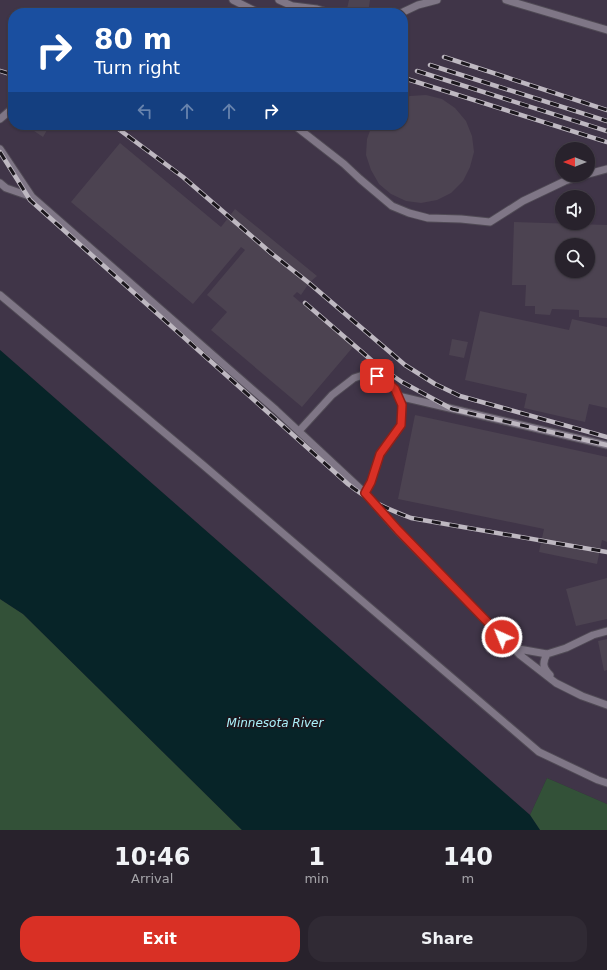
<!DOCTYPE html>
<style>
:root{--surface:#28222c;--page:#302a34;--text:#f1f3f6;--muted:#a5a4a9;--line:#443f48;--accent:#d93025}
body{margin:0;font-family:"DejaVu Sans",sans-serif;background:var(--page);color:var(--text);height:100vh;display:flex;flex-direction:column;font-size:15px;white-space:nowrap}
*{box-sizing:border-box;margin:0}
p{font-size:13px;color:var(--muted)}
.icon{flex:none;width:22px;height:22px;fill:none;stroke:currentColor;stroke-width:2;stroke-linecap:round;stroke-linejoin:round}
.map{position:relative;height:830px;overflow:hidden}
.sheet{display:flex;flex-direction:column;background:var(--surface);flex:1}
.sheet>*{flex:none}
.banner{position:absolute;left:8px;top:8px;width:400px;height:122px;border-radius:16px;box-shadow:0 1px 3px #0004,0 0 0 1px var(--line);background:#1a4fa0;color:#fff;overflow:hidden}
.needle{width:26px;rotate:270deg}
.controls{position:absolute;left:555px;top:142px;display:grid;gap:8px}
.controls a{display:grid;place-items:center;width:40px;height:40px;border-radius:50%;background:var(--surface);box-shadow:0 1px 3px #0004,0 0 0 1px var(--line);font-size:20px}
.pin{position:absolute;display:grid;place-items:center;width:34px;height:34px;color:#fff;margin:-17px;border-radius:8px;box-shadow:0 2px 6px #0006}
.me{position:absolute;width:44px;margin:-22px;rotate:316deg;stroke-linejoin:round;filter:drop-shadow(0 0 3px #0008)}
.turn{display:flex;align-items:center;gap:14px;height:84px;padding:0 20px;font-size:18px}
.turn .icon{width:52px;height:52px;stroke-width:2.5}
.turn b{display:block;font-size:28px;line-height:34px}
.lanes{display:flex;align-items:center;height:38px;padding:0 20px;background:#0003;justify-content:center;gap:20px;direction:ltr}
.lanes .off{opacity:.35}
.eta{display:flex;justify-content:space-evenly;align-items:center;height:68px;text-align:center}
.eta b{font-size:24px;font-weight:600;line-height:28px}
.cta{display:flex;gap:8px;margin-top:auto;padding:8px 20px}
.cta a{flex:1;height:46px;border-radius:16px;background:var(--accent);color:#fff;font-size:16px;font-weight:600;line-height:46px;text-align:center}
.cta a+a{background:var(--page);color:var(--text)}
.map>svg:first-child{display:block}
.built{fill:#403548;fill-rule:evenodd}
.green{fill:#335138}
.water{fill:#072428}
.building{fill:#4c4351;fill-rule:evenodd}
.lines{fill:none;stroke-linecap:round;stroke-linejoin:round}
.lane-casing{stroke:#504a55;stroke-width:9}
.lane{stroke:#7f7686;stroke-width:7}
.rail-casing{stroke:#beb8c1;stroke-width:4.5}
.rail{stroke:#1b171d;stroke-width:3;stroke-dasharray:9;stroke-linecap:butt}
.route-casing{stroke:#8d1f18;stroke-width:10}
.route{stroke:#d93025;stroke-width:7}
.labels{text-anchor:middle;stroke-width:3.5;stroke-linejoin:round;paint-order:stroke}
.water-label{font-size:12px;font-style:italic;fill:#abf1fa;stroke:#1b171d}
</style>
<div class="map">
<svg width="607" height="830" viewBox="0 0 607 830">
<rect width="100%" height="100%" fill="#352d3b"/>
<path class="built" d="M 0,0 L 607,0 L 607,804 L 547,778 L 530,815 L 0,350 ZM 13,13 L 403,13 L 403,125 L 13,125 ZM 562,149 L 588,149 L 588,175 L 562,175 ZM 562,197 L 588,197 L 588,223 L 562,223 ZM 562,245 L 588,245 L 588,271 L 562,271 Z"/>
<path class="green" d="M 0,599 L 23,614 L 242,830 L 0,830 Z
M 547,778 L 607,804 L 607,830 L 540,830 L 530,815 Z"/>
<path class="water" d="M 0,350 L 530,815 L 540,830 L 242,830 L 23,614 L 0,599 Z"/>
<path class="building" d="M 349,0 L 370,0 L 368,13 L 346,13 Z
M 426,95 L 442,99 L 455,108 L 466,121 L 472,136 L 474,152 L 470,167 L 463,181 L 451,193 L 437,200 L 421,203 L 406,201 L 391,194 L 379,184 L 371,170 L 366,155 L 367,139 L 372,125 L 403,125 L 403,98 L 410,96 Z
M 29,125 L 50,125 L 43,137 L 28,127 Z
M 120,143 L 221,227 L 235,209 L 317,276 L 309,283 L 301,295 L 297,292 L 293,296 L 353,347 L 302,407 L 211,330 L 227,312 L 207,295 L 245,250 L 241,247 L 193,304 L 71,202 Z
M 514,222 L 607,225 L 607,318 L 579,317 L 579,310 L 552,309 L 550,315 L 535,314 L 535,306 L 525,306 L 526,285 L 512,285 ZM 562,245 L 588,245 L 588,271 L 562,271 Z
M 480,311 L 569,330 L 572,319 L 607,327 L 607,408 L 589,404 L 585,422 L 524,408 L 527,394 L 465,380 Z
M 452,339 L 468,342 L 464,358 L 449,355 Z
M 415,415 L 607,457 L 607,542 L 602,540 L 597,564 L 539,552 L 544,529 L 398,499 Z
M 607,578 L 607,619 L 576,626 L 566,589 Z
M 607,639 L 607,670 L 604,671 L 598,641 Z"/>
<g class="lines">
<defs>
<path id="lane" d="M 233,0 L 259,13
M 279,0 L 308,13
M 506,0 L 607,30
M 293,6 L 317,9 L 330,13
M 401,13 L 418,5 L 437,0
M 0,119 L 13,108
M 294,125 L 344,164 L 360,179 L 392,206 L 409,213 L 428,218 L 461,219 L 490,222 L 523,201 L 565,181 L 584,175
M 0,149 L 32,197
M 588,174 L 607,169
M 0,183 L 6,188 L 32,197 L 276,410 L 365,493 L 398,531 L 520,655 L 556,683 L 582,696 L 607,705
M 0,295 L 203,465 L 539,752 L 598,780 L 607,783
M 398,396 L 607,445
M 299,431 L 332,395 L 354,378 L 369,373 L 385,379 L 395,389 L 402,405 L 401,425 L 380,454 L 371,482 L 365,493
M 513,648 L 547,654 L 566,648 L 593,635 L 607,631
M 547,654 C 542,663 543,668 550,675"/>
</defs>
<use href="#lane" class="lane-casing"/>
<use href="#lane" class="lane"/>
<defs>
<path id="rail" d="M 444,57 L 607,110
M 430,65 L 607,121
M 0,71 L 13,75
M 417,71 L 607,131
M 407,79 L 607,142
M 113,125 L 183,177 L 271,253 L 309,283 L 405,365 L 435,384 L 460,396 L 607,437
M 0,152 L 30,200 L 348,484 C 368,500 387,509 411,518 L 607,552
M 305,303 L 377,365 L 402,382 L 452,409 L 607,445"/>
</defs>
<use href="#rail" class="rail-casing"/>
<use href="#rail" class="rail"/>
</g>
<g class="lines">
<defs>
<path id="route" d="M 377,376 L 385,379 L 395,389 L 402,405 L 401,425 L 380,454 L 371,482 L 365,493 L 398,530 L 502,637"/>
</defs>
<use href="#route" class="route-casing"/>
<use href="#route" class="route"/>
</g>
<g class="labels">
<g class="water-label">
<text x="275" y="727">Minnesota River</text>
</g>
</g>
</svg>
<div class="controls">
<a><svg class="needle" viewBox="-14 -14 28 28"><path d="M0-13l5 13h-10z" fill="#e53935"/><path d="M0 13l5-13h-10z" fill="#a5a4a9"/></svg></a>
<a><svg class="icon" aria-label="sound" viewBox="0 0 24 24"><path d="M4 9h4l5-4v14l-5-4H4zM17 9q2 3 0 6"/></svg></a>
<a><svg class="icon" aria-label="search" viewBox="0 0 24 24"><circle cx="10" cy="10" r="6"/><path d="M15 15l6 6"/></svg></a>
</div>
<div class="pin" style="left:377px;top:376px;background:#d93025"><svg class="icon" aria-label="arrive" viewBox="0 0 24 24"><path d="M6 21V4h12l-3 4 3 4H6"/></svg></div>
<svg class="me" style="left:502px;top:637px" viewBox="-20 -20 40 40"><circle r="17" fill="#d93025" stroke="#fff" stroke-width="3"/><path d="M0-11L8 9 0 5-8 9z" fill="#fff"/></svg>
<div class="banner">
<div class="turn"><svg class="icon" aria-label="right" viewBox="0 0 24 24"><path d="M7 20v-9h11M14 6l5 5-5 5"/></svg><div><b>80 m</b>Turn right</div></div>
<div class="lanes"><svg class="icon off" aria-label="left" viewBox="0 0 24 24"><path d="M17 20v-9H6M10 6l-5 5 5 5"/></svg><svg class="icon off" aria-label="ahead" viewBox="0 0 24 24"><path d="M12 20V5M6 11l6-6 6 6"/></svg><svg class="icon off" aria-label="ahead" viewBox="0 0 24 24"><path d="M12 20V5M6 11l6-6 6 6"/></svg><svg class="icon" aria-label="right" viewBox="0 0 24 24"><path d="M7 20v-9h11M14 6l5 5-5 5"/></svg></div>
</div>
</div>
<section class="sheet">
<div class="eta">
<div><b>10:46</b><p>Arrival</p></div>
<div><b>1</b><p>min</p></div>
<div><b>140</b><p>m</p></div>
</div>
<div class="cta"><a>Exit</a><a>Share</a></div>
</section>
